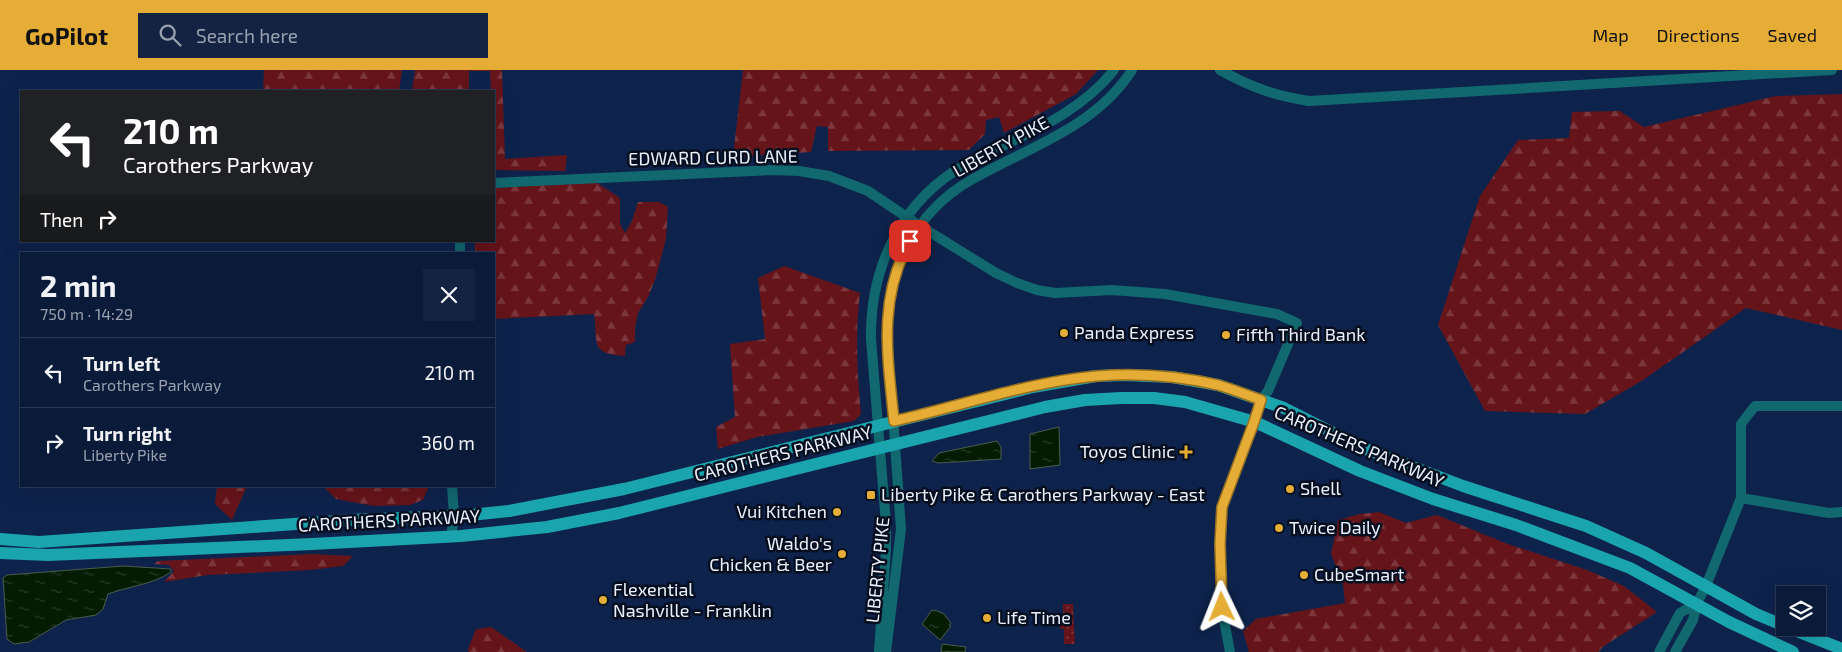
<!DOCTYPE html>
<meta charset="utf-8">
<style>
:root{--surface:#0a1a39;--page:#132341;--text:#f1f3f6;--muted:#99a1ae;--line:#2a3853;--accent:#e5ad35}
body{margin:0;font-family:"Exo 2",sans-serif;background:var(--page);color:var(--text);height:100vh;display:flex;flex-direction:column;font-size:19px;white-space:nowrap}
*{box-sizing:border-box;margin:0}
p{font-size:16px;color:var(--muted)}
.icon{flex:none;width:28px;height:28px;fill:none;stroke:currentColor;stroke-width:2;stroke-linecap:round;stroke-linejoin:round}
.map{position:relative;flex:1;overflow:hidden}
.drawer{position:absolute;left:20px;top:182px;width:475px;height:235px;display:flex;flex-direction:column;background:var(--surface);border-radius:0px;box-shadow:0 5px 20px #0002,0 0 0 1px var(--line)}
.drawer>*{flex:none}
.top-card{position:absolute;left:20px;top:20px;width:475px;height:152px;border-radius:0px;box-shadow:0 5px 20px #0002,0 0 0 1px var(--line);background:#202124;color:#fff;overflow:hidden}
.controls{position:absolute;left:1776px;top:516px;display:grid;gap:10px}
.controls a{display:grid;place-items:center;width:50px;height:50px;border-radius:0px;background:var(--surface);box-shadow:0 5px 20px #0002,0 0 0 1px var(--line);font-size:25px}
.pin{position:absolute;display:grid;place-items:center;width:42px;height:42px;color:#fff;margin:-21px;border-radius:10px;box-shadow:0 2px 8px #0006}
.me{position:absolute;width:55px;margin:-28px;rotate:358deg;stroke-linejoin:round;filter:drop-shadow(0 0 4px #0008)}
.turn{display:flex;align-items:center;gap:18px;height:105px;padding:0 20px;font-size:22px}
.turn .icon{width:65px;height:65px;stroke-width:2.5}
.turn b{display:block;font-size:35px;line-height:42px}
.then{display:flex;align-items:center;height:48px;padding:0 20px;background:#0003;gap:10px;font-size:19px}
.round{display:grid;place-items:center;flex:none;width:52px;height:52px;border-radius:0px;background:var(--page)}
.overview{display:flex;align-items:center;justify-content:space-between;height:85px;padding:0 20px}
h1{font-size:30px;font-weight:700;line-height:38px}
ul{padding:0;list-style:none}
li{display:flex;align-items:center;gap:15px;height:70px;padding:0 20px;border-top:1px solid var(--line)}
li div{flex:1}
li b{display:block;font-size:19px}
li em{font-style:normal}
header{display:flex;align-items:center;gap:30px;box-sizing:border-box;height:70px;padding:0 25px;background:var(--accent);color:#111}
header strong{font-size:24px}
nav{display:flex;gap:28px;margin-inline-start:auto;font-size:18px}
.search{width:350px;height:45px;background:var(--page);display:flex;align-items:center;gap:12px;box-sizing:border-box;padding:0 18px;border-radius:0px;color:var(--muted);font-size:19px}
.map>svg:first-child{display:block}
.forest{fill:url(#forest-firs)}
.park{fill:url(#park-dots)}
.water{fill:url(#water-ripples);stroke:#495c4d}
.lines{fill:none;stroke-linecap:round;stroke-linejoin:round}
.minor{stroke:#11686e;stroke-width:10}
.major{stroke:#1aa5ae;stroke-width:12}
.route-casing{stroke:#957022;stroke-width:12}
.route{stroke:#e5ad35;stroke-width:9}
.poi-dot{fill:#e5ad35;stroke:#050e1f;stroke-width:2}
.labels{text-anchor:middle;stroke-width:5;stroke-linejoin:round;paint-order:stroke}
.street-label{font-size:18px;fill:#ebf1fc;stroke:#050e1f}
.poi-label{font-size:18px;fill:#ebf1fc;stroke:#050e1f;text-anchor:start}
</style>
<header>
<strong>GoPilot</strong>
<div class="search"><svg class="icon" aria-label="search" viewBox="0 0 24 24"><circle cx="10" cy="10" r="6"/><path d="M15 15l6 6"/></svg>Search here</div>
<nav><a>Map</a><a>Directions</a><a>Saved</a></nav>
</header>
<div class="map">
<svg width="1842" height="582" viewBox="0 0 1842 582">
<defs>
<pattern id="forest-firs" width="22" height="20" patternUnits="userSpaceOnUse" patternTransform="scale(1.25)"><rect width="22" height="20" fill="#65141a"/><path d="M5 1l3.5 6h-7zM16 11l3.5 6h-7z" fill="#7b373c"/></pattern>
<pattern id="park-dots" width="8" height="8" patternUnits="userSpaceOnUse" patternTransform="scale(1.25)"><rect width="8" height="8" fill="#65141a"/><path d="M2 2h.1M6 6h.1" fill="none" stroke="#7b373c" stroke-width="1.8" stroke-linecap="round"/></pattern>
<pattern id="water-ripples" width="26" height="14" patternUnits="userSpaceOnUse" patternTransform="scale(1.25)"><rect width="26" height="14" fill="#031c02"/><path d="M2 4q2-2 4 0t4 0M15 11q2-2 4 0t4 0" fill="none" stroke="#283d28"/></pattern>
</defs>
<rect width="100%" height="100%" fill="#0e234c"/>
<path class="forest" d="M 264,0 L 402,0 L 399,21 L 263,21 Z
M 415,0 L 502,0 L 505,89 L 567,85 L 565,101 L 494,100 L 494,21 L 491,21 L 490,1 L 469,1 L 469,21 L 412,21 Z
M 743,0 L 1098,0 L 1076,24 L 1004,63 L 999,47 L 986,50 L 985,64 L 969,80 L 828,81 L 828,57 L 817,56 L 811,82 L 733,87 Z
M 1842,24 L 1842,260 L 1746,238 L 1643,310 L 1585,344 L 1485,341 L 1438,255 L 1480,126 L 1518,70 L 1569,68 L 1572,42 L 1620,41 L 1644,57 L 1776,26 Z
M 594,111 L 620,128 L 620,154 L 625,163 L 632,151 L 638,132 L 659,132 L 668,137 L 666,169 L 655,210 L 648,227 L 638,243 L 635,258 L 635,272 L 626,275 L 625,286 C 589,284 598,273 594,244 L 494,249 L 494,184 L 475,184 L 475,171 L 494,171 L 494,118 Z
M 784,196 L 860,223 C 855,263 857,303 861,344 L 854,351 L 757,367 L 718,379 L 716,357 L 735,347 L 730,274 L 765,269 L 758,208 Z
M 217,416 L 247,416 L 232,450 L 215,434 Z
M 323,416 L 429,416 L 423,430 L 410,435 L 374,436 L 336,429 Z
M 1379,442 L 1406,453 L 1437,445 L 1505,473 L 1587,500 L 1624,516 L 1657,542 L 1604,576 L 1598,582 L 1249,582 L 1243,561 L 1256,549 L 1345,533 L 1343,514 L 1331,484 L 1338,450 L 1360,444 Z
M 312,484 L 353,486 L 343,496 L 310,500 L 208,505 L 164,512 L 174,501 L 169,495 L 154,494 L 158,491 Z
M 491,557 L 527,582 L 469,582 L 468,579 L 476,559 Z"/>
<path class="park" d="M 1063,534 L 1073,534 L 1075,574 L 1064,574 L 1064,559 L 1060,559 L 1059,548 L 1063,547 Z"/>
<path class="water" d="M 1059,357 L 1060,395 L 1030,399 L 1030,364 Z
M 997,371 L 1001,377 L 1001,389 L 938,393 L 932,391 L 939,383 Z
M 123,496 L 171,499 L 171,502 C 152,515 129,516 108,524 L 103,539 L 96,545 L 66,550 L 29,572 L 14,574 L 7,569 L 3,508 L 7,505 Z
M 932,540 L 934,541 L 935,540 L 944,544 L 951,553 L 949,555 L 951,556 L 940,570 L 922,554 Z
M 942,574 L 966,577 L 965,582 L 941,582 Z"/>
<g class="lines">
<path class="minor" d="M 1220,0 C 1253,18 1273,25 1309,31 L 1832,0
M 494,113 L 773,100 L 799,101 L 829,106 L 868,121 L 920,156 L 996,203 L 1017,213 L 1037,220 L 1055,223 L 1112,220 L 1165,224 L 1277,244 L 1297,253 L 1268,321 L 1261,330 L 1255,352 L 1222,437 L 1220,474 L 1223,545 L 1230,582
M 460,171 L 460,184
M 1741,428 L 1829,443 L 1842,442
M 451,467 L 454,445 L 452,416
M 879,581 L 886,480 L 886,454 L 871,269 C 870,196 902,129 968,93 C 1019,66 1077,47 1114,0
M 886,582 L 901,459 L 887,262 C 888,199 915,142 971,110 C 1028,77 1095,58 1132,0
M 1659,582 L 1680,543 L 1697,533
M 1675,582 L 1693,550 L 1697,533 L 1706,516 L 1741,428 L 1741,354 L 1755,336 L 1842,336"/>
<path class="major" d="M 0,469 L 39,472 L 352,450 L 470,445 L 509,441 L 624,419 L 1033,317 L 1096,306 L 1125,305 L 1172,307 L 1218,315 L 1284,338 L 1363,378 L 1463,416 L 1586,456 L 1646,483 L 1756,544 L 1785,556
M 0,483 L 48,485 L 312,474 L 461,466 L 547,457 L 619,443 L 1045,337 L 1085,330 L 1121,328 L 1154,328 L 1185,332 L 1255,352 L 1360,401 L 1433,429 L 1516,455 L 1630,498 L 1729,552 L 1793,582
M 1789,558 L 1842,579"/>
</g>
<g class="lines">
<defs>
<path id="route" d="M 910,171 C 877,229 888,289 894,351 C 961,336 1028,312 1097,306 C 1136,303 1179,306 1218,315 C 1232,319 1247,325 1261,330 L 1254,352 L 1222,437 L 1220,474 L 1222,537"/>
</defs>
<use href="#route" class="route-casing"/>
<use href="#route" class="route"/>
</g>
<g class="poi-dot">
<circle cx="1064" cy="263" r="5"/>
<circle cx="1226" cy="265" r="5"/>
<path d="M1183.5 374.5h5v5h5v5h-5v5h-5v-5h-5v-5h5z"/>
<circle cx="1290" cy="419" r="5"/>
<rect x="866" y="420" width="10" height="10" rx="2.5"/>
<circle cx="837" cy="442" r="5"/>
<circle cx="1279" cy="458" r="5"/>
<circle cx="842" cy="484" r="5"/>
<circle cx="1304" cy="505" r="5"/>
<circle cx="603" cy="530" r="5"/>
<circle cx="987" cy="548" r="5"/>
</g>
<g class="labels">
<g class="street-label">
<text transform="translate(1001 77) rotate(-29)" y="6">LIBERTY PIKE</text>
<text transform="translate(713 88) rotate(-1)" y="6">EDWARD CURD LANE</text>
<text transform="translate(1359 377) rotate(23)" y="6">CAROTHERS PARKWAY</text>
<text transform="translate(783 384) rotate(-14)" y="6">CAROTHERS PARKWAY</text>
<text transform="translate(389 451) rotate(-3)" y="6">CAROTHERS PARKWAY</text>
<text transform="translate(878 500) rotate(-84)" y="6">LIBERTY PIKE</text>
</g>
<g class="poi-label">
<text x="1074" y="269">Panda Express</text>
<text x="1236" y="271">Fifth Third Bank</text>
<text x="1175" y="388" text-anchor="end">Toyos Clinic</text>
<text x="1300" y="425">Shell</text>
<text x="881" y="431">Liberty Pike &amp; Carothers Parkway - East</text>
<text x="827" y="448" text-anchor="end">Vui Kitchen</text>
<text x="1289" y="464">Twice Daily</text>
<text x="832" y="480" text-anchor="end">Waldo's<tspan x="832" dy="21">Chicken &amp; Beer</tspan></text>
<text x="1314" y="511">CubeSmart</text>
<text x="613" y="526">Flexential<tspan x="613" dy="21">Nashville - Franklin</tspan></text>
<text x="997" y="554">Life Time</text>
</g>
</g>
</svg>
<div class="controls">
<a><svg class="icon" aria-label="layers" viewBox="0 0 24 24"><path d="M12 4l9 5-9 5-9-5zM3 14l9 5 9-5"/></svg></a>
</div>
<div class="pin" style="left:910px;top:171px;background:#d93025"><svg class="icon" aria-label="arrive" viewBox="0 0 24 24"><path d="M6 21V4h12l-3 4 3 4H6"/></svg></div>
<svg class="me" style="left:1222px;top:537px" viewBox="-20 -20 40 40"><path d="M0-17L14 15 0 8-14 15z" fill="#e5ad35" stroke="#fff" stroke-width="4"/></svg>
<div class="top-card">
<div class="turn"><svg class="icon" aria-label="left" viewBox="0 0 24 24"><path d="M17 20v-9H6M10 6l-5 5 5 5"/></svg><div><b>210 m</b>Carothers Parkway</div></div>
<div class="then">Then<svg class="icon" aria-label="right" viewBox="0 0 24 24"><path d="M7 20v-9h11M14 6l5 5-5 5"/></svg></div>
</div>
<section class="drawer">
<div class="overview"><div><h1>2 min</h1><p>750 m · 14:29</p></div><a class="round"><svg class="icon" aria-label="close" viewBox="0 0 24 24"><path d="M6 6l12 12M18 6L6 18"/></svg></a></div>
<ul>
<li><svg class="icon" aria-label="left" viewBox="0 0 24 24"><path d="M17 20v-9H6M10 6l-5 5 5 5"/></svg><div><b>Turn left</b><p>Carothers Parkway</p></div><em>210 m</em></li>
<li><svg class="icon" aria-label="right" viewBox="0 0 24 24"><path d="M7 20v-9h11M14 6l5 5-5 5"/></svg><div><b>Turn right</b><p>Liberty Pike</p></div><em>360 m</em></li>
</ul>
</section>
</div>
